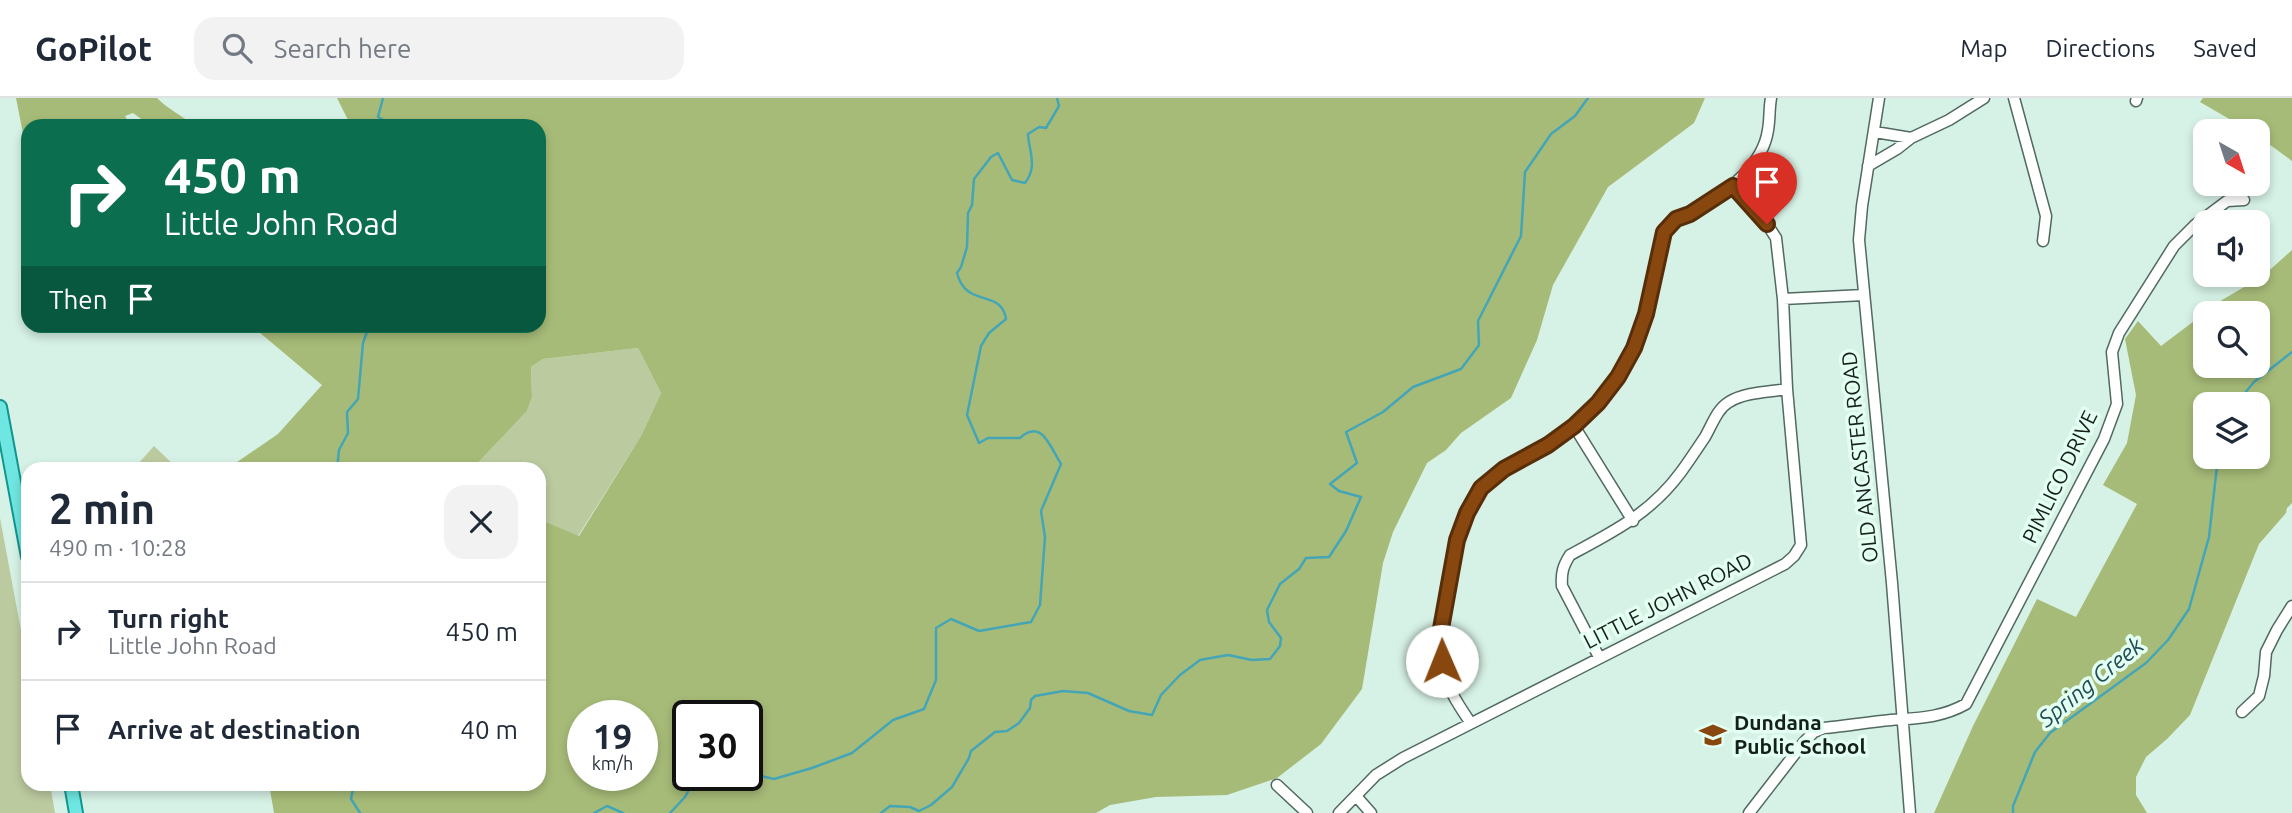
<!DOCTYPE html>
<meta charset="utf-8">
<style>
:root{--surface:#fff;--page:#f2f2f3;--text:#1f2937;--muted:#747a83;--line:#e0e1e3}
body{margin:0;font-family:Ubuntu,sans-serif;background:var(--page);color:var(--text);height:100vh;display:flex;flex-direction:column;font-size:26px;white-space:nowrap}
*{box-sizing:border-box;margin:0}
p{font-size:23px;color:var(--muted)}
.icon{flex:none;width:38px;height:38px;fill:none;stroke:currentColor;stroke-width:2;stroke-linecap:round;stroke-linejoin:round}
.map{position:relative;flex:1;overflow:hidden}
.side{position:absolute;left:21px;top:364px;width:525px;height:329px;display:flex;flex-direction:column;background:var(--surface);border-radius:21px;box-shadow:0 4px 10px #0003}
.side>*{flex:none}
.hud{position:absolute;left:21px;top:21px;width:525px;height:214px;border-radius:21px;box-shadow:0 4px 10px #0003;background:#0b6e4f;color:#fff;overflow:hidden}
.needle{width:46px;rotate:141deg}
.tools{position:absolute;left:2193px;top:21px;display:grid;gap:14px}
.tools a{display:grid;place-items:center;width:77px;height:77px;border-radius:14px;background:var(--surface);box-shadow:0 4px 10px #0003;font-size:35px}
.speed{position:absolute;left:567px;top:602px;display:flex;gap:14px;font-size:35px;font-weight:700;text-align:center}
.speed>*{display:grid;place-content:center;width:91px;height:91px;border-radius:50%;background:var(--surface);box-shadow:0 4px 10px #0003;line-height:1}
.speed small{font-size:18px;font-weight:400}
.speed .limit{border:4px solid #111;border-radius:10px;background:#fff;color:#111}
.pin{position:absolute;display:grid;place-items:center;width:60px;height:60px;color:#fff;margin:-72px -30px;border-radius:50% 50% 50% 0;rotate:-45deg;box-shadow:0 0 7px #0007}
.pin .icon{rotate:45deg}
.me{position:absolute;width:77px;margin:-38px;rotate:359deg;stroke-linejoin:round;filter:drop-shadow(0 0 5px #0008)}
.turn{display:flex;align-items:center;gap:24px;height:147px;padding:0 28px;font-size:32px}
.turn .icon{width:91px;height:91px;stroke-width:2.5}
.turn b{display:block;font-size:49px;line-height:60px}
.then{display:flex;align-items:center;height:66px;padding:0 28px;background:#0003;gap:14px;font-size:26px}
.round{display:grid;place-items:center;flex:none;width:74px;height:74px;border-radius:21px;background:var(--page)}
.headline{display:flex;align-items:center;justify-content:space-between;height:119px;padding:0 28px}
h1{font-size:42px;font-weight:600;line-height:52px}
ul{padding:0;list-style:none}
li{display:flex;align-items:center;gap:21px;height:98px;padding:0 28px;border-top:2px solid var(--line)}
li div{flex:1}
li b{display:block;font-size:26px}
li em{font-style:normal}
header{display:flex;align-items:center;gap:42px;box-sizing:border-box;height:98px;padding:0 35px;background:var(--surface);border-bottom:2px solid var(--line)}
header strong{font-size:33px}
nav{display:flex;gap:38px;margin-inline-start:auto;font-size:24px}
.search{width:490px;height:63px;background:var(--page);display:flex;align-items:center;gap:18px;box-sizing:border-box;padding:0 24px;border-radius:21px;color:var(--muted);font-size:26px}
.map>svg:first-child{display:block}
.green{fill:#bccaa0}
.forest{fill:#a7bb78;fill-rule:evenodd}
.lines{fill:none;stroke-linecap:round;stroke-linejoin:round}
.stream{stroke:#44a5b7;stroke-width:2.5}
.minor-casing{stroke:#51695f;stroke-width:13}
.major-casing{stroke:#11968f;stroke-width:16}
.minor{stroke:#fff;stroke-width:10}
.major{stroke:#6fe6e1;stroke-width:12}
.route-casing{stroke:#582e0a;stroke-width:18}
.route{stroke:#87470f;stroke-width:12}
.labels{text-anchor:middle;stroke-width:7;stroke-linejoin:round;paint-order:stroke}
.street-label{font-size:21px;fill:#151f1b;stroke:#e3fff2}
.poi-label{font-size:21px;font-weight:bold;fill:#151f1b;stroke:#e3fff2;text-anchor:start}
.water-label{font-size:23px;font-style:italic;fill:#214c54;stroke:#e3fff2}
</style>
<header>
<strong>GoPilot</strong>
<div class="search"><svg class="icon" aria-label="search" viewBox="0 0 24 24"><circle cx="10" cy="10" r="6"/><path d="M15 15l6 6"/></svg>Search here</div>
<nav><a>Map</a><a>Directions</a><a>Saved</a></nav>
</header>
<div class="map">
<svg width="2292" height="715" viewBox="0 0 2292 715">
<rect width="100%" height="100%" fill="#d6f1e5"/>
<path class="green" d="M 638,250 L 661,295 L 641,338 L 578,438 L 539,421 L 539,371 L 472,371 L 527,313 L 532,299 L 531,269 L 543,261 Z
M 154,348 L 178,371 L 142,371 L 137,367 Z
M 0,420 L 28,570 L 28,686 L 50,686 L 55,715 L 0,715 Z"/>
<path class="forest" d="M 16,0 L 157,0 C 169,12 182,17 194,28 L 151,28 L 133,15 L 125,18 L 131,28 L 28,28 L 28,61 Z
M 337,0 L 1705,0 L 1694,25 L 1608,89 L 1553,187 L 1537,242 L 1511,300 L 1461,335 L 1446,352 L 1427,365 L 1393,434 L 1383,465 L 1362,591 L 1321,646 L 1277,680 L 1227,697 L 1156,699 L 1110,707 L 1096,715 L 274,715 L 269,686 L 539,686 L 539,421 L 579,438 L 641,338 L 661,295 L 638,250 L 543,261 L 531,269 L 532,299 L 527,313 L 472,371 L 227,371 L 278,336 L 322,287 L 252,228 L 539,228 L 539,28 L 351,28 ZM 583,618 L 642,618 L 642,677 L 583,677 ZM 688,618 L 747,618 L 747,677 L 688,677 Z
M 2203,0 L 2292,0 L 2292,63 L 2258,38 L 2258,33 L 2250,33 L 2200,4 Z
M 2292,152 L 2292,405 L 2287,410 L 2286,415 L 2259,446 L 2190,617 L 2167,641 L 2146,659 L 2136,679 L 2136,697 L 2147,715 L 1934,715 L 1973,628 L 2037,501 L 2076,519 L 2137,406 L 2103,387 L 2127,345 L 2136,297 L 2125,241 L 2138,223 L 2161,248 L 2222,202 L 2263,178 ZM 2205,215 L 2258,215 L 2258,268 L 2205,268 ZM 2205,306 L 2258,306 L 2258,359 L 2205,359 Z"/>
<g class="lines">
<path class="stream" d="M 383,0 L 378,19 L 394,28
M 2236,306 L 2254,284 L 2292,254
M 337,371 L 339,352 L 348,335 L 347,314 L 358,301 L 363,245 L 369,228
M 747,675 L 774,681 L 812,670 L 852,655 L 893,622 L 924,611 L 936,582 L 936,530 L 951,521 L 979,533 L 1031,524 L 1040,507 L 1045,439 L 1041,413 L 1061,366 C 1050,349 1042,320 1020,340 L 988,340 L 979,345 L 967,317 L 981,248 L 989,235 L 1006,221 C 1001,190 966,211 957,175 L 961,169 L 967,149 L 968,115 L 972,107 L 974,81 L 991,59 L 998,55 L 1012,82 L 1025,85 C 1038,68 1029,54 1028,36 L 1039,29 L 1046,30 L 1059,8 L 1057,0
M 354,686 L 351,701 L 360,715
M 594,715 L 607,708 L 623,715
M 670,715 L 685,699 L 697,677
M 881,715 L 890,708 L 910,709 L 919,713 L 931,707 L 952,689 L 969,660 L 971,653 L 995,634 L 1007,633 L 1019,625 L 1030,610 L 1031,602 L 1035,598 L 1063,593 L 1088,595 L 1129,613 L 1152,617 L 1161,597 L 1180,577 L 1200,562 L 1228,557 L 1252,562 L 1270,561 L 1280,548 L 1281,540 L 1269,524 L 1267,512 L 1280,486 L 1299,471 L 1306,460 L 1329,459 L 1346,433 L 1361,399 L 1339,393 L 1330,386 L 1357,365 L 1346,334 L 1383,314 L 1413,289 L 1461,271 L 1479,247 L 1478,223 L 1521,138 L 1525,74 L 1551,36 L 1575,18 L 1588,0
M 2013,715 L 2013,708 L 2035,654 L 2050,635 L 2146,565 L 2168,542 L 2189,511 L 2209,439 L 2218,359"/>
<defs>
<path id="minor" d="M 1879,0 L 1862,108 L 1859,142 L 1892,485 L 1910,715
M 2014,0 L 2046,118 L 2043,143
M 2136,3 L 2137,0
M 1875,34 L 1911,40
M 1868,68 L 1897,51 L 1911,40 L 1949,22 L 1984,0
M 1783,201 L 1864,197
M 1574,328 L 1633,423
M 1599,559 L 1562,488 C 1561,475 1563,468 1570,457 C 1613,434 1651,415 1681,374 C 1689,363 1697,351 1705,339 C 1712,327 1717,311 1729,304 C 1744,294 1769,294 1787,291
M 2242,614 L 2259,598 L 2264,578 L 2266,554 L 2277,532 L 2292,508
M 1470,624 C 1457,605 1445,587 1442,563 C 1436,523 1455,421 1481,390 C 1499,369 1525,360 1548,347 C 1576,330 1602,305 1619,277 C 1631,258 1641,236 1647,214 C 1652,194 1655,147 1666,132 C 1675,120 1688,117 1701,109 C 1729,92 1763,67 1768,32 C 1770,21 1769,11 1771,0
M 1277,687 L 1307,715
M 1356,698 L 1371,715
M 1339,715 L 1376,677 L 1403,660 L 1785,466 L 1794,458 L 1801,447 L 1787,291 L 1783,201 L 1776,140 L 1767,126 L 1733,88
M 1749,715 L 1804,644 L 1814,634 L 1824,630 C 1846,628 1869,624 1891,622 C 1918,620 1941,620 1966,606 L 2104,341 L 2117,306 L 2112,254 L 2119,235 L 2174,148 L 2195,127 L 2227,103 L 2244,102"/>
<path id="major" d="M 0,309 L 28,459
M 71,686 L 76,715"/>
</defs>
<use href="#minor" class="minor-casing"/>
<use href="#major" class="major-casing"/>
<use href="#minor" class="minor"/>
<use href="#major" class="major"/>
</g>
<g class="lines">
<defs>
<path id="route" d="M 1442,563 L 1440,536 L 1457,442 L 1467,415 L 1481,390 L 1504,371 L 1548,347 L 1574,328 L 1598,305 L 1618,279 L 1634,250 L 1646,216 L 1664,134 L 1676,121 L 1690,116 L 1733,88 L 1767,126"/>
</defs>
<use href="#route" class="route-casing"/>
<use href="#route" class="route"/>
</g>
<defs>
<symbol id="school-bare" viewBox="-9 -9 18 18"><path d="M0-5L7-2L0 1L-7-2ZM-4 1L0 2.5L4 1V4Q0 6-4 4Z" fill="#87470f" stroke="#e3fff2" stroke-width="2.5" paint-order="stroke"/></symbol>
</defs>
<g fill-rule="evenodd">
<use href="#school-bare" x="1694" y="618" width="38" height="38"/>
</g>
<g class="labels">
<g class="street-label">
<text transform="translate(1860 359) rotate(-96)" y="7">OLD ANCASTER ROAD</text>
<text transform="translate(2060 379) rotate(-64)" y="7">PIMLICO DRIVE</text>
<text transform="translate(1668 503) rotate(-27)" y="7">LITTLE JOHN ROAD</text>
</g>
<g class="poi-label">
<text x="1734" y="632">Dundana<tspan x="1734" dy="24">Public School</tspan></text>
</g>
<g class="water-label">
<text transform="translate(2091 584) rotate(-39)" y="8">Spring Creek</text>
</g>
</g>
</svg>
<div class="tools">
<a><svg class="needle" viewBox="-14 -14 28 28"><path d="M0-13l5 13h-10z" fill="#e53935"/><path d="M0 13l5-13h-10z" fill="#747a83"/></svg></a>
<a><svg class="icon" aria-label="sound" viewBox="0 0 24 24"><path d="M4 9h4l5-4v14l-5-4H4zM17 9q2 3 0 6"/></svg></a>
<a><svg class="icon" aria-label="search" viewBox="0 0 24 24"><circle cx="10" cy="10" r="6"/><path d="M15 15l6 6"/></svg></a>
<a><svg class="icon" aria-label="layers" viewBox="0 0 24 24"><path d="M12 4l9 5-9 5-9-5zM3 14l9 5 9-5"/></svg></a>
</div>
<div class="speed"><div>19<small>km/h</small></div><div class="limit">30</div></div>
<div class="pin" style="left:1767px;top:126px;background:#d93025"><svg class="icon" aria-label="arrive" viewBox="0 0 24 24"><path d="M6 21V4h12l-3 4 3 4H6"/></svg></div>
<svg class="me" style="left:1442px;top:563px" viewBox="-20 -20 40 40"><circle r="19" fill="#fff"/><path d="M0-13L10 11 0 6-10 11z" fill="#87470f"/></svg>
<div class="hud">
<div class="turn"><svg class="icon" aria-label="right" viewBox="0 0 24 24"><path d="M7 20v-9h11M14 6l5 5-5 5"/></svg><div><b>450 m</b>Little John Road</div></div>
<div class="then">Then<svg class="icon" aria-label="arrive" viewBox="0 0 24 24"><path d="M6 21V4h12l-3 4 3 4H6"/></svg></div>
</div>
<section class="side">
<div class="headline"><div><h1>2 min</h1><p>490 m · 10:28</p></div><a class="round"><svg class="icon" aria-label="close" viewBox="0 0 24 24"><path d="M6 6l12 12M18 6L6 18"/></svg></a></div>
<ul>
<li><svg class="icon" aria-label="right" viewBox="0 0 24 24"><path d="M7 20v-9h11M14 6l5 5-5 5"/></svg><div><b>Turn right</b><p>Little John Road</p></div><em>450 m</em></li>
<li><svg class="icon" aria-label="arrive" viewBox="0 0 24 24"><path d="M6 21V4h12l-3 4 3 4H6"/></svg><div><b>Arrive at destination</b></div><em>40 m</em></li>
</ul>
</section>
</div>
